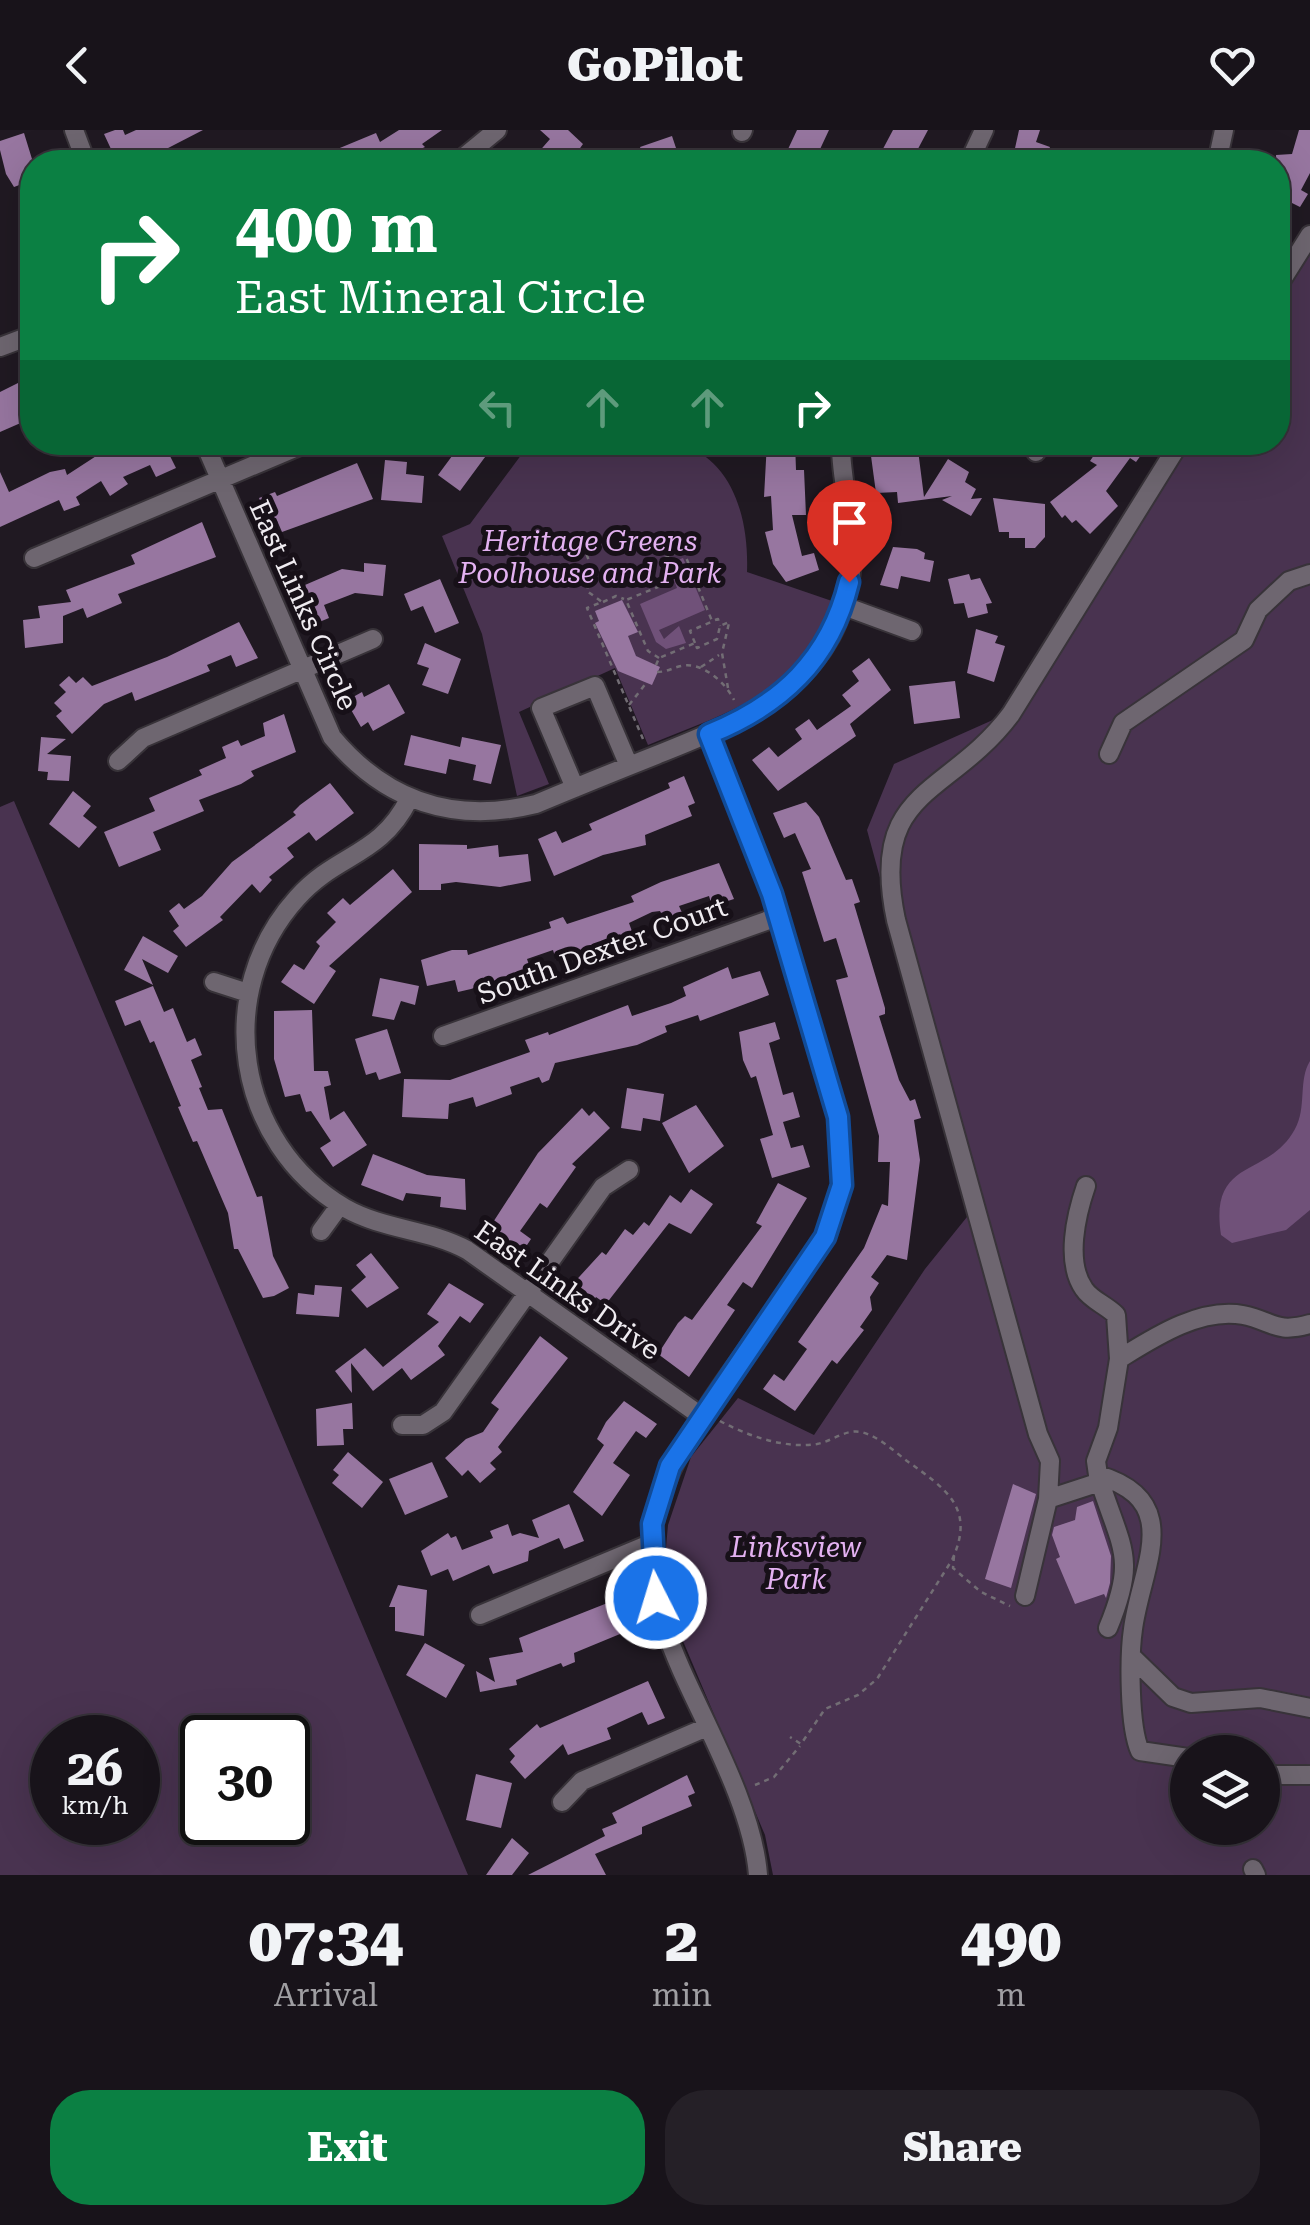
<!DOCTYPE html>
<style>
:root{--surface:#18131a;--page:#252027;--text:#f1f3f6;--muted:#9f9ea2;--line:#363239;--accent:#0b8043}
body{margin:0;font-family:"Roboto Serif",serif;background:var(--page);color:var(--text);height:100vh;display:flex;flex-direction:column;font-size:38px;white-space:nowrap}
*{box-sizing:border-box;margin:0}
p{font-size:32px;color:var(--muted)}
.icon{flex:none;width:55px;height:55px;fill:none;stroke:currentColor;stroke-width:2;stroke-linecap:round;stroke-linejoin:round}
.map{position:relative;height:1745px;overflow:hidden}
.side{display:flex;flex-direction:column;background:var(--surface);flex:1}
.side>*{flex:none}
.banner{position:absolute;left:20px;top:20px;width:1270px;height:305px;border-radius:40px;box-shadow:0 10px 40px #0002,0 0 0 2px var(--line);background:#0b8043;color:#fff;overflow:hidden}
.tools{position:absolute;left:1170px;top:1605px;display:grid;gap:20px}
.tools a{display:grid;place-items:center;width:110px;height:110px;border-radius:50%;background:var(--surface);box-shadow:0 10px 40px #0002,0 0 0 2px var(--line);font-size:50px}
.speed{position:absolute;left:30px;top:1585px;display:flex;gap:20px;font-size:50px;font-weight:700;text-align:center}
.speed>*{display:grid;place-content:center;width:130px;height:130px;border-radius:50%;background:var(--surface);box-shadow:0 10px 40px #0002,0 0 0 2px var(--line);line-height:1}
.speed small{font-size:25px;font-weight:400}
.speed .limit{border:5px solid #111;border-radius:15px;background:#fff;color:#111}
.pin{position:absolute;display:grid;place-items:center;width:85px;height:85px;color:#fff;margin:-102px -42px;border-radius:50% 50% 50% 0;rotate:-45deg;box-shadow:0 0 10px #0007}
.pin .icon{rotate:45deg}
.me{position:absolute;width:110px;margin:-55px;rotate:355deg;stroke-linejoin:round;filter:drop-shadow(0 0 8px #0008)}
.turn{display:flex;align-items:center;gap:35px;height:210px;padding:0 50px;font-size:45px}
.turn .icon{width:130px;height:130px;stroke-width:2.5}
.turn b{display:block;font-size:70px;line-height:85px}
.lanes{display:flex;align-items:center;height:95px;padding:0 50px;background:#0003;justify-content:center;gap:50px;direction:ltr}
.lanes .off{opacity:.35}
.eta{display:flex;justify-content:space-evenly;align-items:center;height:170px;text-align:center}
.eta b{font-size:60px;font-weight:800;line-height:70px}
.action{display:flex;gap:20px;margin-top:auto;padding:20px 50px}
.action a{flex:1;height:115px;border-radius:40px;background:var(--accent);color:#fff;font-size:40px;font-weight:800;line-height:115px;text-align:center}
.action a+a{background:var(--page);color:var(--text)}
header{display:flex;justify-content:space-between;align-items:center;height:130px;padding:0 50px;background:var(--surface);font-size:45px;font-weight:800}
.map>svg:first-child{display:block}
.green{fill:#493350;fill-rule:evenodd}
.water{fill:#705179}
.building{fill:#9776a0}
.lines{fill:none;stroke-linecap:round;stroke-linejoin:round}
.minor-casing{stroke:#383339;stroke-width:22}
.path{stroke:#726d74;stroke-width:2.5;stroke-dasharray:5 5;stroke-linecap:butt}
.minor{stroke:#6e6670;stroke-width:18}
.route-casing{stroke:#114b97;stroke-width:25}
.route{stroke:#1a73e8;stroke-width:18}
.labels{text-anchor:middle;stroke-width:10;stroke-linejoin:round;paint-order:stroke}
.park-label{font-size:28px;font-style:italic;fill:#e3b1f1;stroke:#171018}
.street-label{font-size:28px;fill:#efebf0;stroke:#171018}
</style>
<header><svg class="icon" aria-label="back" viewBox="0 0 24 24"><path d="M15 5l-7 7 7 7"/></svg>GoPilot<svg class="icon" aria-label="heart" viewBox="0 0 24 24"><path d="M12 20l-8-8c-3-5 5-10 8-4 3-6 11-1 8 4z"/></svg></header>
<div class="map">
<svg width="1310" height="1745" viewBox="0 0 1310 1745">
<rect width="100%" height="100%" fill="#201922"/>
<path class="green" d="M 1310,98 L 1310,1745 L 773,1745 L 765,1705 L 680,1504 L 671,1476 L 665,1429 L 668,1395 L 691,1327 L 738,1268 L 814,1305 L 925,1139 L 971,1082 L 867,700 L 894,634 L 995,589 L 1172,313 L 1278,312 L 1278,149 ZM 1188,1622 L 1262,1622 L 1262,1698 L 1188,1698 Z
M 530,313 C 565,313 647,305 676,313 C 734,327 749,391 747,442 L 832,471 C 809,561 723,584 648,615 L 615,538 L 519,582 L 549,654 L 517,666 L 482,504 L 442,406 L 470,394 Z
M 14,671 L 468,1745 L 0,1745 L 0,677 ZM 52,1608 L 138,1608 L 138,1692 L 52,1692 ZM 202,1608 L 288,1608 L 288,1692 L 202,1692 Z"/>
<path class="water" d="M 683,428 L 705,480 L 659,500 L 664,509 L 679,496 L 686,513 L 666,519 L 656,512 L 640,474 L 677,458 L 668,434 Z
M 1310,931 L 1310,1080 L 1286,1100 L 1232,1113 L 1221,1105 C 1209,1026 1268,1049 1295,999 C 1307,978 1298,950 1310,931 Z"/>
<path class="building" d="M 115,0 L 123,0 L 125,5 L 136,0 L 203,0 L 141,32 L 117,32 L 104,4 Z
M 399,0 L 442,0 L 422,14 L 425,17 L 392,32 L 306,32 L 376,3 L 380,12 Z
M 540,0 L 568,0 L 583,14 L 570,32 L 530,32 L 550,9 Z
M 797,0 L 829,0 L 814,32 L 782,32 Z
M 893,0 L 928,0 L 911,32 L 876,32 Z
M 1019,0 L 1040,0 L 1036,12 L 1050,17 L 1044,32 L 1012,32 Z
M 1299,0 L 1310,0 L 1310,43 L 1301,60 L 1308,64 L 1300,77 L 1278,66 L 1276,25 L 1292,24 Z
M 24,3 L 32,29 L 32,79 L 22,54 L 14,57 L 6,44 L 0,20 L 0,11 Z
M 672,6 L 679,27 L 700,19 L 705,32 L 646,32 L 640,17 Z
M 26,249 L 32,264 L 32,288 L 0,302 L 0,262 Z
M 134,312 L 163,312 L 176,338 L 156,347 L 150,335 L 123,347 L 128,354 L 110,366 L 101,351 L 76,367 L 80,375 L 64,381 L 59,370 L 0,397 L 0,342 L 9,362 L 50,342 L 65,339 L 67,345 L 107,319 L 109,323 Z
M 442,312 L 473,312 L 488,323 L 460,361 L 438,345 L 455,322 Z
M 767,312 L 795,312 L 796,340 L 804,340 L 806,385 L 792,385 L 802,426 L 814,423 L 819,440 L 786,452 L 773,434 L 765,402 L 773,400 L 771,366 L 764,367 Z
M 1103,312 L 1131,312 L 1144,321 L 1136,332 L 1130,328 L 1106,361 L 1118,376 L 1090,404 L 1076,390 L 1072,393 L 1065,385 L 1062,388 L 1050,372 L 1097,335 L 1090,331 Z
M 918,320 L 924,367 L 948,329 L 969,342 L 965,352 L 976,359 L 971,369 L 982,368 L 971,386 L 942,370 L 952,366 L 898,373 L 897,362 L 876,363 L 871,326 Z
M 385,330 L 407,332 L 406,344 L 424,346 L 422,373 L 381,370 Z
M 357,333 L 373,369 L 282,402 L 276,388 L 267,388 L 259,368 L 275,362 L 277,366 Z
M 993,368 L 1045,374 L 1045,407 L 1035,418 L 1025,418 L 1025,408 L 1009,408 L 1009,402 L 999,402 Z
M 202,392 L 216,427 L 118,464 L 122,473 L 87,488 L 83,478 L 63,486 L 63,513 L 25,518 L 23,490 L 40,488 L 38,476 L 71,472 L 66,460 L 135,434 L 131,425 Z
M 893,417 L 917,419 L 925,423 L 924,429 L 934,431 L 930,452 L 901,446 L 898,459 L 880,455 Z
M 364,433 L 386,435 L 383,466 L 355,463 L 324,475 L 329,488 L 312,495 L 298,458 L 342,439 L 364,442 Z
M 969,444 L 971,450 L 980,448 L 992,473 L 986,474 L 988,483 L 968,488 L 964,473 L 954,474 L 948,449 Z
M 440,449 L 459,493 L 435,503 L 423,476 L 411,481 L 404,464 Z
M 622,470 L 638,502 L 628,506 L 636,526 L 660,537 L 652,555 L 618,541 L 595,493 L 599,491 L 595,481 Z
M 239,492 L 258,528 L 236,537 L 231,525 L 207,535 L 210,541 L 135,571 L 132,562 L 104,574 L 72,604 L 56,586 L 62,581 L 54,573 L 66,562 L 59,555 L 69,546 L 76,553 L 83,547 L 92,556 L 167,527 Z
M 976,499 L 998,506 L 995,513 L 1005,516 L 994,552 L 967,543 Z
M 425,513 L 461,529 L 448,564 L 422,555 L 429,538 L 417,534 Z
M 869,528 L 891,560 L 850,594 L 856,606 L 778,661 L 752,630 L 769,617 L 778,627 L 802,609 L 795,599 L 809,589 L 817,600 L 851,576 L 842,565 L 859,551 L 852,541 Z
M 955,551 L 960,588 L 914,594 L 909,556 Z
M 389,554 L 405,583 L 373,601 L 368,592 L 361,597 L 346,571 L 362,562 L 364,567 Z
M 284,584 L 296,622 L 251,641 L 254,646 L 241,654 L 199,670 L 204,681 L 153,702 L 161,720 L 119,737 L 104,702 L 155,681 L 149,668 L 202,645 L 199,640 L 226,628 L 222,617 L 238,610 L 241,616 L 265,606 L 263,593 Z
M 411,605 L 460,617 L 462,607 L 501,615 L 491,654 L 473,650 L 476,635 L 449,629 L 446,644 L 404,635 Z
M 41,607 L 66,609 L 47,624 L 71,626 L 69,651 L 47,650 L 48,642 L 38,641 Z
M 684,646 L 695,673 L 688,676 L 692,686 L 645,705 L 646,715 L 603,725 L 554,746 L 538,709 L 556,701 L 562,713 L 592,700 L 589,694 L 670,658 L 668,653 Z
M 330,653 L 354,683 L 316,711 L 309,702 L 287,718 L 294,727 L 269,747 L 272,750 L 260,763 L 252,754 L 220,787 L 223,790 L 186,817 L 173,801 L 179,796 L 169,781 L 179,773 L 184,779 L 202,766 L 232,732 L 296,685 L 293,682 L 300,675 Z
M 73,661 L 91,676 L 83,686 L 97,697 L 79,718 L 49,694 Z
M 806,672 L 819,687 L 846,750 L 852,749 L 860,772 L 854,774 L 885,878 L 885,884 L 879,886 L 899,950 L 910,971 L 915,969 L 921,988 L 914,990 L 920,1030 L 907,1130 L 887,1125 L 871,1147 L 879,1153 L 870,1167 L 872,1180 L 860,1197 L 864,1200 L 837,1234 L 832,1230 L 795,1281 L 763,1259 L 774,1244 L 784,1251 L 807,1219 L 798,1212 L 864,1118 L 882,1074 L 888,1076 L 890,1032 L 878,1032 L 879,1006 L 836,850 L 848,847 L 836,808 L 824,812 L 802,742 L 811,739 L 795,703 L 784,708 L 773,683 Z
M 419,714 L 467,715 L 467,719 L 498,715 L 499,727 L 528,724 L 531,751 L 500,757 L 456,752 L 441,754 L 441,760 L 419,760 Z
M 719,733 L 734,769 L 712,776 L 709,766 L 679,776 L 683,785 L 666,793 L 660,781 L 652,782 L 629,793 L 634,807 L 556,830 L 553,820 L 527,829 L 530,838 L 471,859 L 458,862 L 455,850 L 427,856 L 421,830 L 452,820 L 467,820 L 468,825 L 551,798 L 549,792 L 563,787 L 567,794 L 634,772 L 631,766 L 661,752 Z
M 393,739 L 412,762 L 329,836 L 336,841 L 314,874 L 281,852 L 294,834 L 304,840 L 320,816 L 316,812 L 336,792 L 327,783 L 343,768 L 350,775 Z
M 143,806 L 178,826 L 168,843 L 142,829 L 153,855 L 124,840 Z
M 728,837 L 732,849 L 760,841 L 769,865 L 700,891 L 698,885 L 665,896 L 667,902 L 637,915 L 555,933 L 549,950 L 542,953 L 539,947 L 510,957 L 512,964 L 476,977 L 473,967 L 449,974 L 448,989 L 402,987 L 404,949 L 450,950 L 530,922 L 525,910 L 548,902 L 549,905 L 628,875 L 632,886 L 671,873 L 686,866 L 683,857 Z
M 380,848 L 419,856 L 415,875 L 401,871 L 394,890 L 372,886 Z
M 153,856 L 164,882 L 173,878 L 187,912 L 195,908 L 202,925 L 191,930 L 202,957 L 199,958 L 208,980 L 222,979 L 257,1067 L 262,1066 L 273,1126 L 289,1158 L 274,1166 L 263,1168 L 238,1119 L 234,1119 L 228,1083 L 197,1011 L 193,1012 L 178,977 L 181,976 L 154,911 L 150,913 L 140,890 L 125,896 L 115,871 Z
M 312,880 L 314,941 L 328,941 L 331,955 L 324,957 L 330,990 L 344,981 L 367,1015 L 333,1037 L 320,1018 L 331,1011 L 311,981 L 306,982 L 300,964 L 285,967 L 274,929 L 274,881 Z
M 775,892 L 780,909 L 769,913 L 783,965 L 793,962 L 800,987 L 783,992 L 791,1018 L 803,1015 L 810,1037 L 772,1048 L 760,1009 L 773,1005 L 756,946 L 751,948 L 743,930 L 739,902 Z
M 387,899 L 401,943 L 379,950 L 376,942 L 366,945 L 355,909 Z
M 627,958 L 664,964 L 660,991 L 643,988 L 641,1001 L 621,998 Z
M 696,975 L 724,1016 L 689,1043 L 662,993 Z
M 582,978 L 589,986 L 594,981 L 610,998 L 572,1034 L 576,1037 L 547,1078 L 540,1073 L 520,1101 L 531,1109 L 521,1124 L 488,1100 L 538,1023 Z
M 373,1024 L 427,1045 L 465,1049 L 466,1080 L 440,1077 L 441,1067 L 406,1063 L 403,1071 L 361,1055 Z
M 778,1053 L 807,1068 L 752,1158 L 743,1152 L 727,1175 L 735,1180 L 689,1247 L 658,1224 L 678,1193 L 685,1186 L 692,1190 L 762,1096 L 756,1093 Z
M 691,1059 L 713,1074 L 691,1104 L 669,1093 L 606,1174 L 596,1167 L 591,1174 L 569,1158 L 602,1122 L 606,1125 L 625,1099 L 633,1105 L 644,1092 L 649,1096 L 670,1065 L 681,1073 Z
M 371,1123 L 399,1158 L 367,1178 L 351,1160 L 366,1147 L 356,1135 Z
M 449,1153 L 484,1174 L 470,1193 L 460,1186 L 438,1216 L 445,1225 L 411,1250 L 402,1238 L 373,1261 L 351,1233 L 352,1263 L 335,1241 L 365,1218 L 383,1237 L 439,1192 L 427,1184 Z
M 315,1155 L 342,1157 L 339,1187 L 296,1184 L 298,1163 L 314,1165 Z
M 540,1206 L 568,1228 L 498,1317 L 502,1322 L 490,1333 L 496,1339 L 480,1353 L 468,1340 L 462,1346 L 445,1328 L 466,1309 L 483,1302 L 499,1279 L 491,1273 Z
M 624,1271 L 657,1294 L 646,1308 L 636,1301 L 613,1333 L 630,1345 L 602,1386 L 573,1362 L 604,1315 L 597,1309 L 606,1292 Z
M 352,1273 L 353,1299 L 343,1299 L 344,1315 L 317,1316 L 316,1279 Z
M 348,1322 L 383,1352 L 362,1378 L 332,1353 L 339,1345 L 333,1340 Z
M 432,1332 L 448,1367 L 405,1385 L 389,1349 Z
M 1013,1354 L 1036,1364 L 1011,1458 L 985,1449 Z
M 1093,1371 L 1111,1426 L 1110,1453 L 1106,1468 L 1104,1464 L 1075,1474 L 1056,1429 L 1060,1427 L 1052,1405 L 1054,1397 L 1075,1390 L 1077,1377 Z
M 569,1374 L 584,1411 L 564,1419 L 559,1408 L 529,1421 L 528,1431 L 493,1444 L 489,1435 L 453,1451 L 448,1439 L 431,1446 L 421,1421 L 448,1403 L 451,1408 L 456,1406 L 462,1420 L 493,1408 L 490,1401 L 508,1394 L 512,1406 L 520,1403 L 539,1408 L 532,1390 Z
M 398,1455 L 427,1460 L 424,1506 L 395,1501 L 395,1477 L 389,1477 Z
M 615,1470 L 624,1490 L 616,1493 L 620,1504 L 574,1523 L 575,1532 L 563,1537 L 561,1533 L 516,1550 L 517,1555 L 480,1562 L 476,1541 L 495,1552 L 489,1528 L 523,1522 L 519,1508 Z
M 425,1513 L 465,1535 L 446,1568 L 406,1545 Z
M 648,1551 L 665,1588 L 648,1595 L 642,1582 L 607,1598 L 611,1609 L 568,1625 L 563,1614 L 525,1649 L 510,1632 L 515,1626 L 509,1619 L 537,1594 L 540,1598 Z
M 476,1644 L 512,1653 L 501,1698 L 466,1690 Z
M 687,1645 L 695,1663 L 688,1666 L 692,1676 L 642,1697 L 642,1704 L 595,1724 L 606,1745 L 528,1745 L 605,1706 L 602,1699 L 617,1693 L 612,1683 Z
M 512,1708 L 529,1723 L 512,1745 L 486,1745 Z"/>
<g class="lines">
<defs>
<path id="minor" d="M 74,0 L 86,32
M 742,2 L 743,0
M 458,32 L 497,0
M 969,32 L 984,0
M 1217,32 L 1224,0
M 1278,156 L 1310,105
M 0,217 L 32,205
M 204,312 L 332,607 C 386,672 455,694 536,674 C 579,656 621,639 664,622 C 759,584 839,549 852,434 C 856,393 840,354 841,312
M 1033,312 L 1036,322
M 34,428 L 309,312
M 844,476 L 912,501
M 709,604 L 772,763 L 838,987 L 842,1055 L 825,1107 C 793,1156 759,1203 725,1251 C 652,1357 626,1415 681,1539 C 708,1600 753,1679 758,1745
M 1109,624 L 1123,593 L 1244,510 L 1258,480 L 1289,451 L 1310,444
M 118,631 L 143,608 L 373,509
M 575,658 L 541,578 L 595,556 L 629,636
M 409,669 C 380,727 337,723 297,768 C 212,862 235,1013 345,1078 C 384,1100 428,1099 467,1120 L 701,1286
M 214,852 L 248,863
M 443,906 L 780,786
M 1086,1056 C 1076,1085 1065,1132 1084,1159 C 1091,1170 1106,1175 1116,1185 L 1119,1229
M 321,1101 L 340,1075
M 402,1295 L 423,1295 L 443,1282 L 603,1057 L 629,1040
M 1048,1369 L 1050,1331 L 1038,1304 L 896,790 C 868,657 948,668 1011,584 L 1180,312
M 1025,1466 L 1048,1369 L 1100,1352 C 1122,1420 1137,1428 1108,1498
M 480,1485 L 652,1413
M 1134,1529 L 1173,1567 L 1191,1573 L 1260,1568 L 1310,1578
M 1188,1628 L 1140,1621 C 1129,1597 1129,1526 1133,1499 C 1141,1437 1186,1371 1098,1345 L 1096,1331 L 1108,1298 L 1119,1229 C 1153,1208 1200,1177 1243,1185 C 1273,1191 1275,1204 1310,1194
M 1262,1645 L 1310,1645
M 562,1672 L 582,1651 L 707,1597
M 1253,1739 L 1256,1745"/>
</defs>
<use href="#minor" class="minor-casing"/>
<path class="path" d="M 587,422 L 617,409
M 569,430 L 586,423 L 591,436 L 587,461 L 602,472 L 587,478 L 643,609
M 603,472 L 616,466 L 624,469
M 695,513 L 690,501 L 711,492
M 659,528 L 648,521 L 626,470 L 663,455 L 666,445 L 660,430 L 683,420 L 712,491 L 718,489 L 720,496
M 656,535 L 659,528 L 695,513 L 697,518 L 717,509 L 720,496 L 729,492
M 701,537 L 719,525
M 657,542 C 667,542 672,538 681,536 C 702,531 726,553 734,570
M 728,558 L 722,523 L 729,493
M 629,575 L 647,552
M 720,1291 C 748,1306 785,1319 817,1314 C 833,1311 845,1299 861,1302 C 878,1306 894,1321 907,1331 C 946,1359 976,1378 952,1430 L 877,1549 L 858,1565 L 825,1579 L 801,1614 L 790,1607
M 954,1426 L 953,1438 L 981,1462 L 1010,1476
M 755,1655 L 774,1647 L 800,1616"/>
<use href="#minor" class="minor"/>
</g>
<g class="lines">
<defs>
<path id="route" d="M 656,1468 L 652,1394 L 670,1336 L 825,1107 L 842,1055 L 838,987 L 772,764 L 709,604 C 781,575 830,530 849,452"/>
</defs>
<use href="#route" class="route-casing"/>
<use href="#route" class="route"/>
</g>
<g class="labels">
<g class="park-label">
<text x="590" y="421">Heritage Greens<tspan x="590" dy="32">Poolhouse and Park</tspan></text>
<text x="796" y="1427">Linksview<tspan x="796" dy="32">Park</tspan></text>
</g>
<g class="street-label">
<text transform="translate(304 475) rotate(66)" y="10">East Links Circle</text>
<text transform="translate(602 820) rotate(-20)" y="10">South Dexter Court</text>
<text transform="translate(568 1160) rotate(35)" y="10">East Links Drive</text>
</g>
</g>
</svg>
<div class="tools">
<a><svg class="icon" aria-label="layers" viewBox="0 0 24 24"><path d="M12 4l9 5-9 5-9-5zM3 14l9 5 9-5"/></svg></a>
</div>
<div class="speed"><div>26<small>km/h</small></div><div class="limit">30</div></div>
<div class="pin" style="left:849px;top:452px;background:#d93025"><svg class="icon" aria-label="arrive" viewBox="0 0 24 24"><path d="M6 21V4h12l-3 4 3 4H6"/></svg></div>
<svg class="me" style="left:656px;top:1468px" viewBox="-20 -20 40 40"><circle r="17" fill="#1a73e8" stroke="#fff" stroke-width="3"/><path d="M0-11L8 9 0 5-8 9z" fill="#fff"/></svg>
<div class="banner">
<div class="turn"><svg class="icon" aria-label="right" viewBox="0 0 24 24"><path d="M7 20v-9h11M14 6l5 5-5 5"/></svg><div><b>400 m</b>East Mineral Circle</div></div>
<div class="lanes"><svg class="icon off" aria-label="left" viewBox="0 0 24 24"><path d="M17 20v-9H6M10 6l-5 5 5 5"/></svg><svg class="icon off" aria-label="ahead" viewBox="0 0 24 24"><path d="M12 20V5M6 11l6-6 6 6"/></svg><svg class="icon off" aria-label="ahead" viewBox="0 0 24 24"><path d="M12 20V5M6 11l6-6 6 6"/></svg><svg class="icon" aria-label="right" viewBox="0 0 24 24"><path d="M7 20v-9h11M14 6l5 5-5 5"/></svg></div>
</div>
</div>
<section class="side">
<div class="eta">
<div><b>07:34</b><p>Arrival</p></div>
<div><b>2</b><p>min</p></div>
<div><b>490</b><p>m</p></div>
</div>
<div class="action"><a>Exit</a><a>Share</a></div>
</section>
